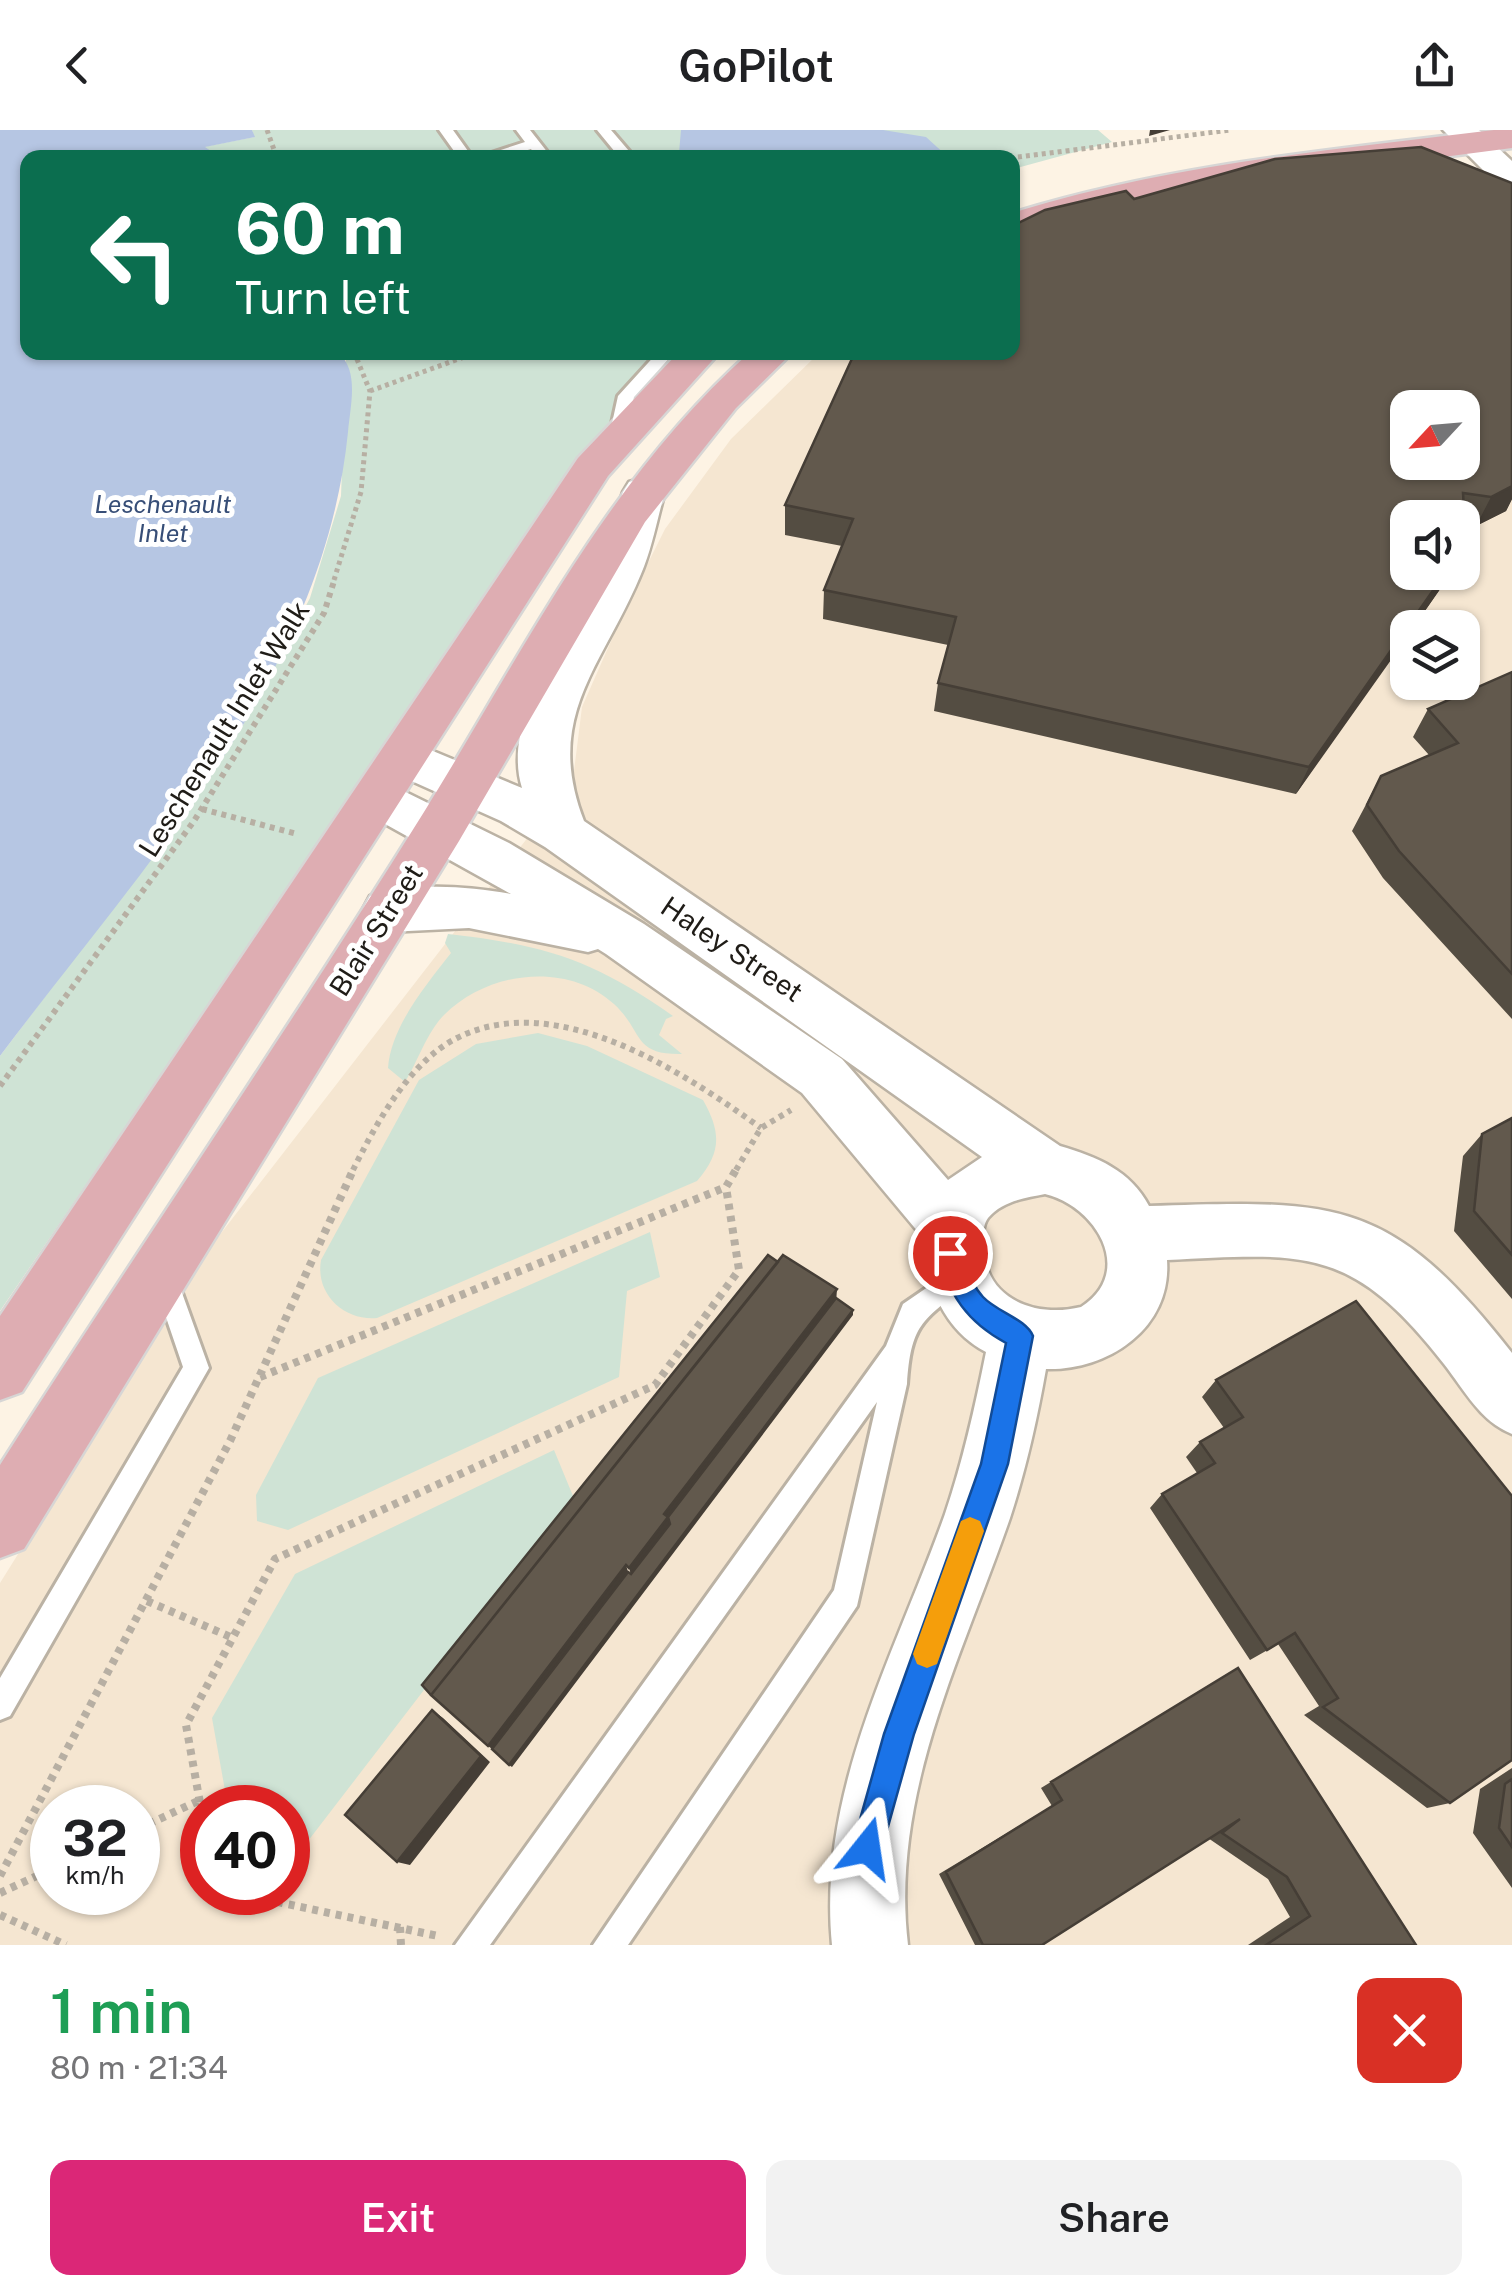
<!DOCTYPE html>
<meta charset="utf-8">
<style>
:root{--surface:#fff;--page:#f2f2f2;--text:#202124;--muted:#757577;--accent:#db2777}
body{margin:0;font-family:"Public Sans",sans-serif;background:var(--page);color:var(--text);height:100vh;display:flex;flex-direction:column;font-size:38px;white-space:nowrap}
*{box-sizing:border-box;margin:0}
p{font-size:32px;color:var(--muted)}
.icon{flex:none;width:55px;height:55px;fill:none;stroke:currentColor;stroke-width:2;stroke-linecap:round;stroke-linejoin:round}
.map{position:relative;height:1815px;overflow:hidden}
.drawer{display:flex;flex-direction:column;background:var(--surface);flex:1}
.drawer>*{flex:none}
.top-card{position:absolute;left:20px;top:20px;width:1000px;height:210px;border-radius:20px;box-shadow:0 2px 8px #0004;background:#0b6e4f;color:#fff;overflow:hidden}
.needle{width:65px;rotate:244deg}
.controls{position:absolute;left:1390px;top:260px;display:grid;gap:20px}
.controls a{display:grid;place-items:center;width:90px;height:90px;border-radius:20px;background:var(--surface);box-shadow:0 2px 8px #0004;font-size:50px}
.speed{position:absolute;left:30px;top:1655px;display:flex;gap:20px;font-size:50px;font-weight:700;text-align:center}
.speed>*{display:grid;place-content:center;width:130px;height:130px;border-radius:50%;background:var(--surface);box-shadow:0 2px 8px #0004;line-height:1}
.speed small{font-size:25px;font-weight:400}
.speed .limit{border:15px solid #d22;background:#fff;color:#111}
.pin{position:absolute;display:grid;place-items:center;width:85px;height:85px;color:#fff;margin:-42px;border:5px solid #fff;border-radius:50%;box-shadow:0 2px 10px #0007}
.me{position:absolute;width:110px;margin:-55px;rotate:15deg;stroke-linejoin:round;filter:drop-shadow(0 0 8px #0008)}
.turn{display:flex;align-items:center;gap:35px;height:210px;padding:0 50px;font-size:45px}
.turn .icon{width:130px;height:130px;stroke-width:2.5}
.turn b{display:block;font-size:70px;line-height:85px}
.round{display:grid;place-items:center;flex:none;width:105px;height:105px;border-radius:20px;background:var(--page)}
.overview{display:flex;align-items:center;justify-content:space-between;height:170px;padding:0 50px}
h1{font-size:60px;font-weight:600;line-height:75px;color:#1e9e55}
.button{display:flex;gap:20px;margin-top:auto;padding:20px 50px}
.button a{flex:1;height:115px;border-radius:20px;background:var(--accent);color:#fff;font-size:40px;font-weight:600;line-height:115px;text-align:center}
.button a+a{background:var(--page);color:var(--text)}
header{display:flex;justify-content:space-between;align-items:center;height:130px;padding:0 50px;background:var(--surface);font-size:45px;font-weight:600}
.map>svg:first-child{display:block}
.built{fill:#f5e6d1;fill-rule:evenodd}
.green{fill:#cfe3d5}
.water{fill:#b6c6e3}
.lines{fill:none;stroke-linecap:round;stroke-linejoin:round}
.service-casing{stroke:#bbb2a4;stroke-width:6}
.tertiary-casing{stroke:#bbb2a4;stroke-width:5}
.secondary-casing{stroke:#bbb2a4;stroke-width:5}
.primary-casing{stroke:#d7d6d5;stroke-width:5}
.path-far2{stroke:#b7afa3;stroke-width:5;stroke-dasharray:4 4;stroke-linecap:butt}
.path-far1{stroke:#b7afa3;stroke-width:6;stroke-dasharray:5 5;stroke-linecap:butt}
.path{stroke:#b7afa3;stroke-width:8;stroke-dasharray:6 6;stroke-linecap:butt}
.service{fill:#fff;fill-rule:evenodd}
.tertiary{fill:#fff;fill-rule:evenodd}
.secondary{fill:#fff;fill-rule:evenodd}
.primary{fill:#deadb2;fill-rule:evenodd}
.wall{fill:#544d42}
.shaded-wall{fill:#453e36}
.building{fill:#62594d;stroke:#453e36;stroke-width:2.5;fill-rule:evenodd}
.route{fill:#1a73e8;stroke:#114b97;stroke-width:2.5}
.slow{fill:#f59e0b}
.labels{text-anchor:middle;stroke-width:10;stroke-linejoin:round;paint-order:stroke}
.far-water-label{font-size:25px;font-style:italic;fill:#374e77;stroke:#fff}
.street-label{font-size:28px;fill:#1f1c17;stroke:#fff}
</style>
<header><svg class="icon" aria-label="back" viewBox="0 0 24 24"><path d="M15 5l-7 7 7 7"/></svg>GoPilot<svg class="icon" aria-label="share" viewBox="0 0 24 24"><path d="M12 15V3M7 8l5-5 5 5M5 13v7h14v-7"/></svg></header>
<div class="map">
<svg width="1512" height="1815" viewBox="0 0 1512 1815">
<rect width="100%" height="100%" fill="#fdf3e4"/>
<path class="built" d="M 1512,74 L 1512,1815 L 0,1815 L 0,1453 L 208,1120 L 573,649 L 582,577 L 626,477 L 665,399 L 731,309 L 819,223 L 1012,222 ZM 1408,278 L 1462,278 L 1462,332 L 1408,332 ZM 1408,388 L 1462,388 L 1462,442 L 1408,442 ZM 1408,498 L 1462,498 L 1462,552 L 1408,552 ZM 52,1678 L 138,1678 L 138,1762 L 52,1762 ZM 202,1678 L 288,1678 L 288,1762 L 202,1762 Z"/>
<path class="green" d="M 252,0 L 1098,0 L 1112,12 L 1013,39 L 1012,28 L 220,28 L 203,17 L 254,7 Z
M 338,223 L 675,223 L 594,309 L 0,1181 L 0,926 L 197,665 L 241,599 L 310,468 L 341,366 L 346,229 Z
M 448,804 C 546,815 593,830 673,886 L 666,889 L 659,905 L 682,924 C 632,925 644,902 614,874 C 567,831 488,841 444,885 C 427,902 418,931 405,952 L 388,938 C 391,896 427,854 451,823 L 445,813 Z
M 538,903 L 587,916 L 703,970 C 721,1002 722,1022 697,1051 L 377,1188 C 344,1191 315,1164 321,1130 L 419,950 L 476,914 Z
M 650,1102 L 660,1147 L 627,1161 L 619,1247 L 288,1400 L 257,1391 L 256,1365 L 318,1248 Z
M 554,1320 L 573,1366 L 288,1737 L 288,1678 L 228,1677 L 212,1588 L 295,1444 Z"/>
<path class="water" d="M 0,0 L 252,0 L 255,7 L 205,17 L 220,27 L 28,28 L 28,222 L 338,223 C 360,240 350,277 348,302 C 324,546 142,737 0,926 Z
M 681,0 L 883,0 L 926,7 L 948,27 L 679,23 Z"/>
<g class="lines">
<defs>
<path id="service" d="M 439,0 L 453,0 L 473,28 L 459,28 Z
M 516,0 L 530,0 L 552,28 L 537,28 L 531,19 L 501,28 L 476,28 L 525,12 Z
M 597,0 L 611,0 L 635,28 L 620,28 Z
M 658,222 L 675,222 L 634,267 L 623,311 L 611,311 L 609,307 L 618,266 Z
M 165,1137 L 174,1141 L 177,1149 L 209,1238 L 10,1586 L 0,1590 L 0,1548 L 183,1237 L 153,1149 L 156,1141 Z
M 957,1137 L 966,1141 L 969,1149 L 966,1157 C 921,1190 911,1196 907,1254 L 857,1476 L 628,1815 L 593,1815 L 834,1460 L 877,1272 L 490,1815 L 455,1815 L 886,1216 L 903,1174 Z"/>
<path id="tertiary" d="M 644,348 L 659,352 L 665,362 C 657,389 652,419 641,444 C 603,536 543,586 584,691 L 1060,1016 C 1097,1027 1130,1040 1149,1076 C 1337,1070 1390,1067 1512,1223 L 1512,1304 C 1480,1291 1465,1261 1444,1234 C 1352,1116 1307,1123 1167,1130 C 1172,1199 1107,1241 1046,1239 C 1037,1290 1026,1339 1010,1388 C 962,1527 890,1665 908,1815 L 832,1815 C 817,1661 895,1525 945,1384 C 963,1331 975,1277 986,1222 C 945,1201 924,1153 924,1109 L 802,963 L 606,824 L 598,819 L 588,822 L 469,798 L 388,802 L 370,796 L 362,781 L 370,766 C 414,752 466,756 511,764 L 360,680 L 352,667 L 360,654 L 377,648 L 509,713 L 644,794 L 842,929 L 948,1050 L 982,1027 L 545,717 L 501,691 L 387,640 L 380,627 L 387,614 L 404,609 L 522,658 C 500,588 571,504 597,443 C 608,418 614,389 623,362 L 629,352 ZM 1045,1064 C 1096,1076 1136,1142 1081,1177 C 1037,1188 985,1170 984,1118 C 983,1108 982,1096 988,1088 C 1002,1071 1025,1068 1045,1064 Z"/>
<path id="secondary" d="M 1443,0 L 1479,0 L 1512,31 L 1512,60 L 1500,57 Z"/>
<path id="primary" d="M 1494,0 L 1512,0 L 1512,18 L 1197,59 L 1086,83 L 1012,106 L 1012,83 C 1170,34 1332,20 1494,0 Z
M 679,222 L 720,222 L 608,346 L 22,1262 L 0,1270 L 0,1186 L 578,328 Z
M 750,222 L 793,222 L 736,278 L 645,392 L 459,711 L 24,1419 L 0,1428 L 0,1335 C 140,1116 287,902 424,682 C 524,521 607,350 750,222 Z"/>
</defs>
<use href="#service" class="service-casing"/>
<use href="#tertiary" class="tertiary-casing"/>
<use href="#secondary" class="secondary-casing"/>
<use href="#primary" class="primary-casing"/>
<path class="path-far2" d="M 267,0 L 277,28
M 1010,28 L 1231,0
M 370,261 L 478,222
M 334,450 L 361,362 L 370,261 L 354,222"/>
<path class="path-far1" d="M 202,679 L 297,704
M 0,956 L 194,691 L 324,483 L 335,448
M 353,1040 C 376,994 409,932 457,908 C 556,858 683,942 761,998
M 736,1040 L 761,998 L 791,980"/>
<path class="path" d="M 260,1247 L 726,1057 L 737,1038
M 147,1471 L 233,1508
M 202,1684 L 186,1595 L 275,1429 L 655,1255 L 739,1140 L 726,1057
M 138,1699 L 200,1670
M 0,1746 L 230,1311 L 354,1038
M 230,1762 L 438,1806
M 0,1763 L 52,1739
M 0,1785 L 66,1815
M 400,1797 L 401,1815"/>
<use href="#service" class="service"/>
<use href="#tertiary" class="tertiary"/>
<use href="#secondary" class="secondary"/>
<use href="#primary" class="primary"/>
</g>
<path class="wall" d="M 1512,53 L 1512,369 L 1506,381 L 1476,396 L 1465,395 L 1466,415 L 1462,422 L 1462,388 L 1408,442 L 1452,442 L 1413,498 L 1408,498 L 1296,664 L 934,581 L 938,553 L 948,515 L 823,489 L 824,460 L 842,416 L 785,405 L 785,375 L 894,227 L 1012,222 L 1134,69 Z
M 1512,542 L 1512,889 L 1383,748 L 1352,701 L 1381,646 L 1429,625 L 1413,607 L 1428,579 Z
M 1512,988 L 1512,1169 L 1454,1101 L 1463,1026 L 1482,1004 Z
M 1356,1171 L 1450,1673 L 1427,1678 L 1304,1585 L 1319,1576 L 1278,1514 L 1250,1530 L 1150,1378 L 1162,1364 L 1197,1343 L 1186,1327 L 1200,1312 L 1224,1298 L 1202,1267 L 1216,1250 Z
M 1238,1538 L 1416,1815 L 1248,1815 L 1290,1787 L 1268,1749 L 1208,1708 L 1042,1815 L 975,1815 L 939,1744 L 1052,1676 L 1041,1658 Z
M 1512,1638 L 1512,1758 L 1473,1703 L 1480,1659 Z"/>
<path class="shaded-wall" d="M 1150,0 L 1170,0 L 1149,6 Z
M 1512,356 L 1512,369 L 1506,381 L 1476,396 L 1491,367 Z
M 1446,442 L 1452,442 L 1413,498 L 1408,498 L 1408,506 L 1296,664 L 1309,637 Z
M 837,1159 L 836,1173 L 632,1448 L 629,1438 L 664,1384 Z
M 853,1180 L 853,1185 L 512,1637 L 509,1635 Z
M 626,1435 L 629,1445 L 495,1621 L 488,1616 Z
M 432,1580 L 443,1588 L 490,1632 L 410,1735 L 397,1732 Z"/>
<path class="building" d="M 1421,17 L 1512,53 L 1512,356 L 1491,367 L 1463,363 L 1466,415 L 1462,420 L 1462,388 L 1408,388 L 1408,442 L 1446,442 L 1309,637 L 938,553 L 956,487 L 824,460 L 853,389 L 785,375 L 855,222 L 894,227 L 901,222 L 1012,222 L 1012,96 L 1045,80 L 1126,61 L 1134,69 L 1275,29 ZM 1408,278 L 1462,278 L 1462,332 L 1408,332 Z
M 1512,542 L 1512,844 L 1399,721 L 1367,675 L 1381,646 L 1458,613 L 1428,579 Z
M 1512,988 L 1512,1125 L 1474,1081 L 1482,1004 Z
M 768,1125 L 778,1132 L 431,1565 L 422,1555 Z
M 783,1125 L 837,1159 L 664,1384 L 668,1387 L 629,1438 L 626,1435 L 488,1616 L 431,1565 Z
M 836,1168 L 853,1180 L 509,1635 L 492,1619 L 628,1442 L 631,1444 L 670,1394 L 668,1387 L 665,1391 Z
M 1356,1171 L 1512,1366 L 1512,1630 L 1450,1673 L 1323,1577 L 1338,1568 L 1295,1503 L 1267,1520 L 1162,1364 L 1215,1333 L 1200,1312 L 1243,1287 L 1216,1250 Z
M 1238,1538 L 1416,1815 L 1266,1815 L 1310,1786 L 1287,1747 L 1222,1703 L 1240,1689 L 1042,1815 L 983,1815 L 946,1742 L 1062,1670 L 1051,1652 Z
M 432,1580 L 481,1626 L 397,1732 L 345,1685 Z
M 1512,1649 L 1512,1717 L 1499,1698 L 1505,1654 Z"/>
<path class="route" d="M 950,1111 L 959,1115 C 967,1133 969,1152 983,1167 C 997,1182 1026,1189 1033,1206 L 1008,1334 L 914,1604 L 882,1718 L 878,1729 L 867,1734 L 856,1729 L 852,1718 L 884,1604 L 981,1334 L 1006,1213 C 967,1192 949,1165 938,1123 Z"/>
<path class="slow" d="M 970,1387 L 980,1391 L 984,1401 L 937,1534 L 927,1538 L 917,1534 L 913,1524 L 961,1391 Z"/>
<g class="labels">
<g class="far-water-label">
<text x="163" y="383">Leschenault<tspan x="163" dy="29">Inlet</tspan></text>
</g>
<g class="street-label">
<text transform="translate(224 599) rotate(-58)" y="10">Leschenault Inlet Walk</text>
<text transform="translate(376 800) rotate(-58)" y="10">Blair Street</text>
<text transform="translate(732 819) rotate(34)" y="10">Haley Street</text>
</g>
</g>
</svg>
<div class="controls">
<a><svg class="needle" viewBox="-14 -14 28 28"><path d="M0-13l5 13h-10z" fill="#e53935"/><path d="M0 13l5-13h-10z" fill="#757577"/></svg></a>
<a><svg class="icon" aria-label="sound" viewBox="0 0 24 24"><path d="M4 9h4l5-4v14l-5-4H4zM17 9q2 3 0 6"/></svg></a>
<a><svg class="icon" aria-label="layers" viewBox="0 0 24 24"><path d="M12 4l9 5-9 5-9-5zM3 14l9 5 9-5"/></svg></a>
</div>
<div class="speed"><div>32<small>km/h</small></div><div class="limit">40</div></div>
<div class="pin" style="left:950px;top:1123px;background:#d93025"><svg class="icon" aria-label="arrive" viewBox="0 0 24 24"><path d="M6 21V4h12l-3 4 3 4H6"/></svg></div>
<svg class="me" style="left:867px;top:1718px" viewBox="-20 -20 40 40"><path d="M0-17L14 15 0 8-14 15z" fill="#1a73e8" stroke="#fff" stroke-width="4"/></svg>
<div class="top-card">
<div class="turn"><svg class="icon" aria-label="left" viewBox="0 0 24 24"><path d="M17 20v-9H6M10 6l-5 5 5 5"/></svg><div><b>60 m</b>Turn left</div></div>
</div>
</div>
<section class="drawer">
<div class="overview"><div><h1>1 min</h1><p>80 m · 21:34</p></div><a class="round" style="background:#d93025;color:#fff"><svg class="icon" aria-label="close" viewBox="0 0 24 24"><path d="M6 6l12 12M18 6L6 18"/></svg></a></div>
<div class="button"><a>Exit</a><a>Share</a></div>
</section>
